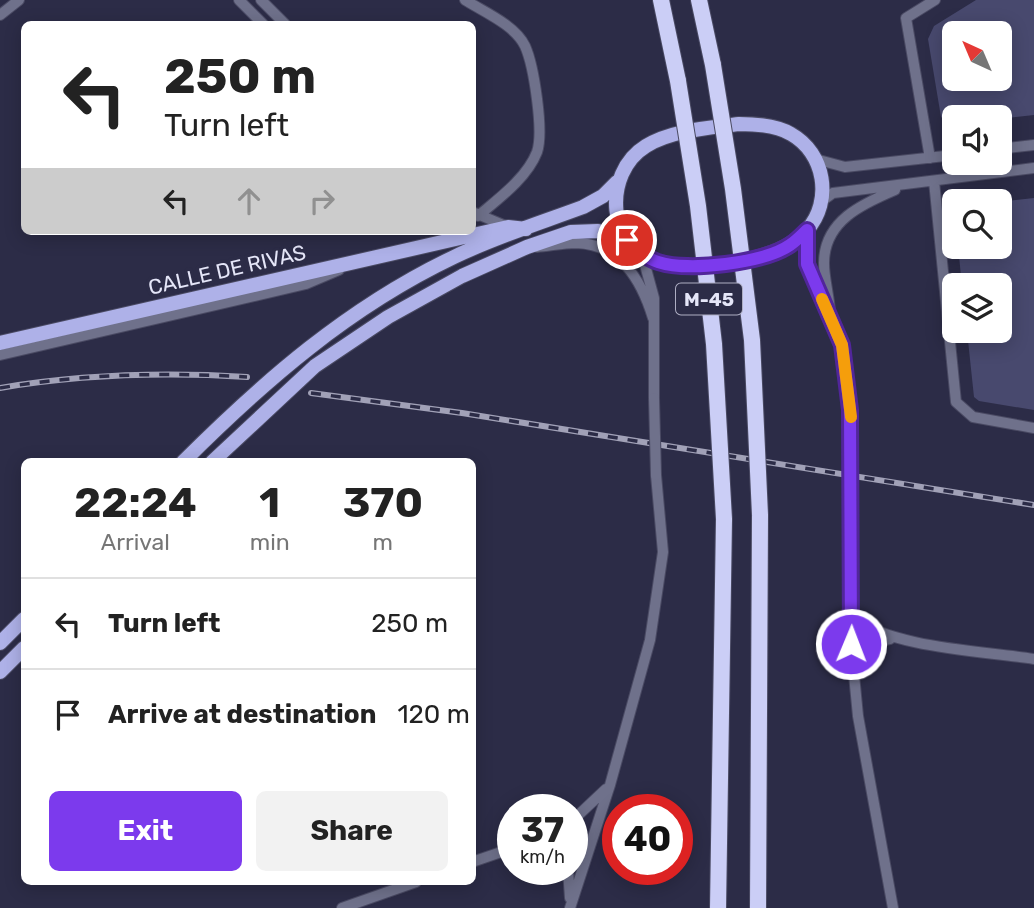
<!DOCTYPE html>
<style>
:root{--surface:#fff;--page:#f2f2f2;--text:#222;--muted:#767676;--line:#e0e0e0;--accent:#7c3aed}
body{margin:0;font-family:Rubik,sans-serif;background:var(--page);color:var(--text);height:100vh;display:flex;flex-direction:column;font-size:26px;white-space:nowrap}
*{box-sizing:border-box;margin:0}
p{font-size:23px;color:var(--muted)}
.icon{flex:none;width:38px;height:38px;fill:none;stroke:currentColor;stroke-width:2;stroke-linecap:round;stroke-linejoin:round}
.map{position:relative;flex:1;overflow:hidden}
.panel{position:absolute;left:21px;top:458px;width:455px;height:427px;display:flex;flex-direction:column;background:var(--surface);border-radius:10px;box-shadow:0 4px 18px #0003}
.panel>*{flex:none}
.hud{position:absolute;left:21px;top:21px;width:455px;height:214px;border-radius:10px;box-shadow:0 4px 18px #0003;background:#fff;color:var(--text);overflow:hidden}
.needle{width:46px;rotate:316deg}
.buttons{position:absolute;left:942px;top:21px;display:grid;gap:14px}
.buttons a{display:grid;place-items:center;width:70px;height:70px;border-radius:10px;background:var(--surface);box-shadow:0 4px 18px #0003;font-size:35px}
.speed{position:absolute;left:497px;top:794px;display:flex;gap:14px;font-size:35px;font-weight:700;text-align:center}
.speed>*{display:grid;place-content:center;width:91px;height:91px;border-radius:50%;background:var(--surface);box-shadow:0 4px 18px #0003;line-height:1}
.speed small{font-size:18px;font-weight:400}
.speed .limit{border:10px solid #d22;background:#fff;color:#111}
.pin{position:absolute;display:grid;place-items:center;width:60px;height:60px;color:#fff;margin:-30px;border:4px solid #fff;border-radius:50%;box-shadow:0 2px 7px #0007}
.me{position:absolute;width:77px;margin:-38px;rotate:1deg;stroke-linejoin:round;filter:drop-shadow(0 0 5px #0008)}
.turn{display:flex;align-items:center;gap:24px;height:147px;padding:0 28px;font-size:32px}
.turn .icon{width:91px;height:91px;stroke-width:2.5}
.turn b{display:block;font-size:49px;line-height:60px}
.lanes{display:flex;align-items:center;height:66px;padding:0 28px;background:#0003;justify-content:center;gap:35px;direction:ltr}
.lanes .off{opacity:.35}
.eta{display:flex;justify-content:space-evenly;align-items:center;height:119px;text-align:center}
.eta b{font-size:42px;font-weight:700;line-height:49px}
.cta{display:flex;gap:14px;margin-top:auto;padding:14px 28px}
.cta a{flex:1;height:80px;border-radius:10px;background:var(--accent);color:#fff;font-size:28px;font-weight:700;line-height:80px;text-align:center}
.cta a+a{background:var(--page);color:var(--text)}
ul{padding:0;list-style:none}
li{display:flex;align-items:center;gap:21px;height:91px;padding:0 28px;border-top:2px solid var(--line)}
li div{flex:1}
li b{display:block;font-size:26px}
li em{font-style:normal}
.map>svg:first-child{display:block}
.green{fill:#48496e;fill-rule:evenodd}
.lines{fill:none;stroke-linecap:round;stroke-linejoin:round}
.minor-casing{stroke:#4a4a63;stroke-width:12}
.major-casing{stroke:#4a4a63;stroke-width:16}
.highway-casing{stroke:#4a4a63;stroke-width:18}
.minor{stroke:#6f718b;stroke-width:10}
.major{stroke:#aeb1e8;stroke-width:14}
.highway{stroke:#cbcef6;stroke-width:16}
.rail-casing{stroke:#a1a1b7;stroke-width:6}
.rail{stroke:#2c2c47;stroke-width:3.5;stroke-dasharray:10;stroke-linecap:butt}
.minor-bridge-casing{stroke:#4a4a63;stroke-width:12;stroke-linecap:butt}
.highway-bridge-casing{stroke:#4a4a63;stroke-width:18;stroke-linecap:butt}
.minor-bridge{stroke:#6f718b;stroke-width:10}
.highway-bridge{stroke:#cbcef6;stroke-width:16}
.route-casing{stroke:#51269a;stroke-width:18}
.route{stroke:#7c3aed;stroke-width:12}
.slow{stroke:#f59e0b;stroke-width:12}
.labels{text-anchor:middle;stroke-width:7;stroke-linejoin:round;paint-order:stroke}
.shield{fill:#2c2c47;stroke:#aeaec3;stroke-width:2}
.shield-label{font-size:19px;font-weight:bold;fill:#e5e6f8}
.street-label{font-size:21px;fill:#e5e6f8;stroke:#2c2c47}
</style>
<div class="map">
<svg width="1034" height="908" viewBox="0 0 1034 908">
<rect width="100%" height="100%" fill="#2c2c47"/>
<path class="green" d="M 976,0 L 1034,0 L 1034,115 L 999,119 L 954,117 L 951,126 L 941,117 L 928,39 L 934,26 ZM 999,33 L 999,79 L 954,79 L 954,33 Z
M 1034,198 L 1034,410 L 979,401 L 974,397 L 967,331 L 999,331 L 999,285 L 962,285 L 958,247 L 999,247 L 999,202 Z"/>
<g class="lines">
<defs>
<path id="minor" d="M 239,0 L 263,24
M 261,0 L 285,24
M 465,0 C 484,12 515,25 525,46 C 534,66 544,132 537,152 C 527,178 498,199 478,216
M 0,15 L 19,0
M 999,149 L 1034,145
M 930,158 L 906,18 L 935,0
M 815,159 L 845,167 L 954,155
M 934,181 L 956,402 L 973,417 L 1034,428
M 822,201 L 833,193 L 1034,168
M 475,213 L 508,227
M 807,230 L 807,264 L 842,344 L 851,410
M 537,247 C 550,246 563,243 576,243 C 620,244 641,279 653,318
M 642,254 L 654,298 L 654,398
M 830,312 C 829,295 824,279 824,263 C 824,221 862,204 895,190
M 0,355 L 306,284 L 339,270
M 853,523 L 851,644 L 858,716 L 893,908
M 852,617 C 891,648 984,651 1034,659
M 854,663 L 869,643 L 890,639
M 572,821 L 606,789
M 472,862 L 513,848
M 568,870 L 570,898
M 342,908 L 416,882
M 570,908 L 610,785 L 650,640 L 663,552 L 656,475"/>
<path id="major" d="M 739,124 C 756,124 776,125 791,134 C 825,153 833,201 807,230 C 778,262 702,272 661,263 C 606,251 602,173 646,146 C 672,130 709,128 739,124 Z
M 0,343 L 508,227 L 526,229
M 183,462 C 264,381 349,307 454,257 C 495,237 540,223 583,207 L 603,196 L 617,182
M 212,462 L 315,366 L 388,317 L 462,276 L 527,247 L 571,232 L 598,231 L 627,240
M 0,643 L 24,619
M 0,672 L 24,648"/>
<path id="highway" d="M 661,0 L 678,81
M 699,0 L 713,65
M 718,908 L 724,519
M 758,908 L 760,515"/>
</defs>
<use href="#minor" class="minor-casing"/>
<use href="#major" class="major-casing"/>
<use href="#highway" class="highway-casing"/>
<use href="#minor" class="minor"/>
<use href="#major" class="major"/>
<use href="#highway" class="highway"/>
<defs>
<path id="rail" d="M 0,388 C 83,374 164,372 247,377
M 311,393 L 462,413 L 1034,505"/>
</defs>
<use href="#rail" class="rail-casing"/>
<use href="#rail" class="rail"/>
<defs>
<path id="minor-bridge" d="M 654,398 L 656,475
M 851,410 L 853,523"/>
<path id="highway-bridge" d="M 713,65 L 733,189 L 752,340 L 760,515
M 678,81 L 698,206 L 714,344 L 724,519"/>
</defs>
<use href="#minor-bridge" class="minor-bridge-casing"/>
<use href="#highway-bridge" class="highway-bridge-casing"/>
<use href="#minor-bridge" class="minor-bridge"/>
<use href="#highway-bridge" class="highway-bridge"/>
</g>
<g class="lines">
<defs>
<path id="route" d="M 627,240 C 636,249 645,258 658,262 C 688,272 764,263 790,245 C 796,241 802,235 807,230 L 807,264 L 842,345 L 850,410 L 851,644"/>
</defs>
<use href="#route" class="route-casing"/>
<use href="#route" class="route"/>
<path class="slow" d="M 822,299 L 842,345 L 851,417"/>
</g>
<g class="labels">
<rect class="shield" x="676" y="283.5" width="66" height="31" rx="5"/>
<g class="shield-label">
<text x="709" y="306">M-45</text>
</g>
<g class="street-label">
<text transform="translate(227 270) rotate(-13)" y="7">CALLE DE RIVAS</text>
</g>
</g>
</svg>
<div class="buttons">
<a><svg class="needle" viewBox="-14 -14 28 28"><path d="M0-13l5 13h-10z" fill="#e53935"/><path d="M0 13l5-13h-10z" fill="#767676"/></svg></a>
<a><svg class="icon" aria-label="sound" viewBox="0 0 24 24"><path d="M4 9h4l5-4v14l-5-4H4zM17 9q2 3 0 6"/></svg></a>
<a><svg class="icon" aria-label="search" viewBox="0 0 24 24"><circle cx="10" cy="10" r="6"/><path d="M15 15l6 6"/></svg></a>
<a><svg class="icon" aria-label="layers" viewBox="0 0 24 24"><path d="M12 4l9 5-9 5-9-5zM3 14l9 5 9-5"/></svg></a>
</div>
<div class="speed"><div>37<small>km/h</small></div><div class="limit">40</div></div>
<div class="pin" style="left:627px;top:240px;background:#d93025"><svg class="icon" aria-label="arrive" viewBox="0 0 24 24"><path d="M6 21V4h12l-3 4 3 4H6"/></svg></div>
<svg class="me" style="left:851px;top:644px" viewBox="-20 -20 40 40"><circle r="17" fill="#7c3aed" stroke="#fff" stroke-width="3"/><path d="M0-11L8 9 0 5-8 9z" fill="#fff"/></svg>
<div class="hud">
<div class="turn"><svg class="icon" aria-label="left" viewBox="0 0 24 24"><path d="M17 20v-9H6M10 6l-5 5 5 5"/></svg><div><b>250 m</b>Turn left</div></div>
<div class="lanes"><svg class="icon" aria-label="left" viewBox="0 0 24 24"><path d="M17 20v-9H6M10 6l-5 5 5 5"/></svg><svg class="icon off" aria-label="ahead" viewBox="0 0 24 24"><path d="M12 20V5M6 11l6-6 6 6"/></svg><svg class="icon off" aria-label="right" viewBox="0 0 24 24"><path d="M7 20v-9h11M14 6l5 5-5 5"/></svg></div>
</div>
<section class="panel">
<div class="eta">
<div><b>22:24</b><p>Arrival</p></div>
<div><b>1</b><p>min</p></div>
<div><b>370</b><p>m</p></div>
</div>
<ul>
<li><svg class="icon" aria-label="left" viewBox="0 0 24 24"><path d="M17 20v-9H6M10 6l-5 5 5 5"/></svg><div><b>Turn left</b></div><em>250 m</em></li>
<li><svg class="icon" aria-label="arrive" viewBox="0 0 24 24"><path d="M6 21V4h12l-3 4 3 4H6"/></svg><div><b>Arrive at destination</b></div><em>120 m</em></li>
</ul>
<div class="cta"><a>Exit</a><a>Share</a></div>
</section>
</div>
